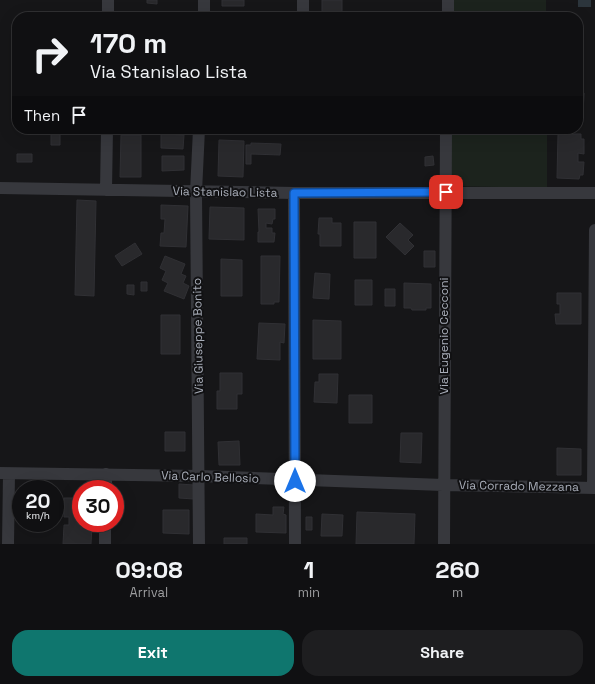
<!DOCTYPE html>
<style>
:root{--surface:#101012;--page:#1e1e20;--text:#f1f3f6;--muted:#9c9d9f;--line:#303032;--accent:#0f766e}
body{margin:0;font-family:"Space Grotesk",sans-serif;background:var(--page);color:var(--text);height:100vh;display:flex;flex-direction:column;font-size:15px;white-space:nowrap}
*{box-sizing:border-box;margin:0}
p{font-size:13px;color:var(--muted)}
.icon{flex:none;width:22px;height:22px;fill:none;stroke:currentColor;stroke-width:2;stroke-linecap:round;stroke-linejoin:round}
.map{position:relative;height:544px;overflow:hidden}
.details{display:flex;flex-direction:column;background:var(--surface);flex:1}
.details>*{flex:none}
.hud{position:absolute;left:12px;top:12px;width:571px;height:122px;border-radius:16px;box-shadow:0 4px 16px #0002,0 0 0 1px var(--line);background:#101012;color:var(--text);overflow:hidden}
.speed{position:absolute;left:12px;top:480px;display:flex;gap:8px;font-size:20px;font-weight:700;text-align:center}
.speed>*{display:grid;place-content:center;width:52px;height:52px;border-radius:50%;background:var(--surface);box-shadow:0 4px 16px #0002,0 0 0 1px var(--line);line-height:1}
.speed small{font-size:10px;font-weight:400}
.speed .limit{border:6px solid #d22;background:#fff;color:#111}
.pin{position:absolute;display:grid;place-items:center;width:34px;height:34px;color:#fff;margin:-17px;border-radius:8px;box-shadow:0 2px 6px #0006}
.me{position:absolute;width:44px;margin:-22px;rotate:0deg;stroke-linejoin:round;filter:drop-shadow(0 0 3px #0008)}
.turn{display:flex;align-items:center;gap:14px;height:84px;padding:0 12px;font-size:18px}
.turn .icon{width:52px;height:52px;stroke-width:2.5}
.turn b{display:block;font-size:28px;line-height:34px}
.then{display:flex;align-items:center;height:38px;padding:0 12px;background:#0003;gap:8px;font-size:15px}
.eta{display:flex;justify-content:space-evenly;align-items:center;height:68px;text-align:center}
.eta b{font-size:24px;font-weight:600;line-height:28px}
.primary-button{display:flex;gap:8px;margin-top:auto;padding:8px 12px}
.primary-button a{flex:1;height:46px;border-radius:16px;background:var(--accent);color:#fff;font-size:16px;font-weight:600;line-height:46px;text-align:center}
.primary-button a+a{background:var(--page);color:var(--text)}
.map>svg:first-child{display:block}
.green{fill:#1c231d}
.water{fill:#2c353c}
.building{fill:#29292c;stroke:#303034}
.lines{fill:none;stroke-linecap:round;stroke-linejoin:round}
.minor{stroke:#37383d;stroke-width:12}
.route-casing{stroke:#114b97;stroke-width:10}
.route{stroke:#1a73e8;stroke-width:7}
.labels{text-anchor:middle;stroke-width:4;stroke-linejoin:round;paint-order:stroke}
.street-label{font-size:12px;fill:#a8adb8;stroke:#111113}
</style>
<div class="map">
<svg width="595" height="544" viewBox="0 0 595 544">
<rect width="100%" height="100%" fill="#161618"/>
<path class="green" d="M 453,0 L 546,0 L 546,17 L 453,17 Z
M 451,129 L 547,129 L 547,188 L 450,186 Z"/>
<path class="water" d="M 578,0 L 591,0 L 591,7 L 578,7 Z"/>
<path class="building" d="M 147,0 L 157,0 L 157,4 L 147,3 Z
M 222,0 L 244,0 L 244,6 L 222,6 Z
M 322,0 L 342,0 L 342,17 L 322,17 Z
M 578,93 L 584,93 L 583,115 L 578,115 Z
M 488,129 L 501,129 L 501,132 L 488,132 Z
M 60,133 L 60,145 L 51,145 L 51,134 Z
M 161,134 L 184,135 L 183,149 L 161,148 Z
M 558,134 L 581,134 L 581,139 L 584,139 L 584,154 L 578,153 L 578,162 L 584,162 L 583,175 L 580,175 L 579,179 L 557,178 Z
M 121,135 L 141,135 L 141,177 L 120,177 Z
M 219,140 L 244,141 L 243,177 L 218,176 Z
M 251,143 L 281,144 L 280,155 L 251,154 L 251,164 L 246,164 L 246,145 L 251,145 Z
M 17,154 L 32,154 L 32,162 L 17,162 Z
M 162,156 L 184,156 L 184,170 L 162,171 Z
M 433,156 L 434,165 L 425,166 L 425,157 Z
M 77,200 L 96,201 L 94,296 L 75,295 Z
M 161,205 L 188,206 L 186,247 L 160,246 L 161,233 L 164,233 L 165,219 L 161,219 Z
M 210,207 L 244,208 L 244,240 L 209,239 Z
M 258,209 L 275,209 L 275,219 L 273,219 L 272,224 L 266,223 L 266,228 L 272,228 L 272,233 L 275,233 L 274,242 L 258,242 L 258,232 L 259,232 Z
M 319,218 L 332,218 L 332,223 L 341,223 L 341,246 L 320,246 L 320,234 L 318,234 Z
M 354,222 L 376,222 L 376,258 L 354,258 Z
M 400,223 L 413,235 L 408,240 L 414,246 L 405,255 L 386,237 Z
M 135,243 L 142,254 L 122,266 L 115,256 Z
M 424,251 L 435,251 L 435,267 L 424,267 Z
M 165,256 L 185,264 L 181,274 L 186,276 L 183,283 L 189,286 L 184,299 L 164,291 L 168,283 L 162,280 L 166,271 L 160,268 Z
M 261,256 L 280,256 L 279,302 L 274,302 L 274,304 L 261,304 Z
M 221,259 L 242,260 L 242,296 L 221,296 Z
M 315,273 L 330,274 L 329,299 L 313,298 Z
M 355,280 L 372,280 L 372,305 L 355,305 Z
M 141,282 L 147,282 L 147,291 L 141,291 Z
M 404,283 L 431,284 L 431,308 L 426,308 L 426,310 L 412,310 L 411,308 L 404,308 Z
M 127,285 L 134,285 L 134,295 L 127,294 Z
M 385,289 L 395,289 L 395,306 L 385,306 Z
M 557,293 L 581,293 L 581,324 L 556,324 L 555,314 L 560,314 L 560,304 L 557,304 Z
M 161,315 L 180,315 L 180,354 L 161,354 Z
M 313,320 L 341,321 L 341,359 L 313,359 Z
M 259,323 L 285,324 L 284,343 L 280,342 L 280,360 L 257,359 Z
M 220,373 L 242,373 L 242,394 L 237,394 L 237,409 L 217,409 L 217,391 L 220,391 Z
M 319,374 L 338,374 L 337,403 L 314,402 L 315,382 L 319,382 Z
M 349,395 L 372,395 L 372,423 L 349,423 Z
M 165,432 L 185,432 L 185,451 L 165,451 Z
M 401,433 L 422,433 L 421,463 L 400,462 Z
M 239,441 L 240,465 L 219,465 L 218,442 Z
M 557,448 L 581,449 L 581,475 L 557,475 Z
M 179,484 L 194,485 L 194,499 L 179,498 Z
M 64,498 L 81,498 L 81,523 L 86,523 L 86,525 L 92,525 L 91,544 L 63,544 L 64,525 L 69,525 L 69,517 L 64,517 Z
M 273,507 L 284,507 L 283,514 L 286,515 L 286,533 L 256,532 L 256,514 L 273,515 Z
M 163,510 L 189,510 L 189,534 L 163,533 Z
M 357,512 L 415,514 L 414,544 L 356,544 Z
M 322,514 L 343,515 L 342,536 L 321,536 Z
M 306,517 L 312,517 L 312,530 L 306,530 Z
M 224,538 L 247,538 L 247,544 L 224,544 Z"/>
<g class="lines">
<path class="minor" d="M 108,17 L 108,0
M 204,17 L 204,0
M 303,17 L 303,0
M 448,17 L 448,0
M 199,129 L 196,192 L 199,544
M 0,188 L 294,193 L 595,193
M 106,190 L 107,129
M 294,193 L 295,544
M 0,473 L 199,476 L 443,485 L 595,488
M 593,488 L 595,230
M 106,489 L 106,474
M 8,544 L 9,474
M 105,544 L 105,523
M 444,544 L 446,129"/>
</g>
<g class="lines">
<defs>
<path id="route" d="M 295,481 L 294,193 L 446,192"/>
</defs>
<use href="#route" class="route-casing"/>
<use href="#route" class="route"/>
</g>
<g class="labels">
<g class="street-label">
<text transform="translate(225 192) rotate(1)" y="4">Via Stanislao Lista</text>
<text transform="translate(198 336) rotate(-91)" y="4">Via Giuseppe Bonito</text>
<text transform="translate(444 336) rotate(-90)" y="4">Via Eugenio Cecconi</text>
<text transform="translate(210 477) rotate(2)" y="4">Via Carlo Bellosio</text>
<text transform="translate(519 486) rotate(1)" y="4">Via Corrado Mezzana</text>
</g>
</g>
</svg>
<div class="speed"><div>20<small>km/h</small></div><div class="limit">30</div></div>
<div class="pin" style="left:446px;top:192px;background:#d93025"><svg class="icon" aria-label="arrive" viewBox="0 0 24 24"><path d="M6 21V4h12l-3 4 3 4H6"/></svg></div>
<svg class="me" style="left:295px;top:481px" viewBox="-20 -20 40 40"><circle r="19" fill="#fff"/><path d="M0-13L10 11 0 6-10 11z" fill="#1a73e8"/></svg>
<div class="hud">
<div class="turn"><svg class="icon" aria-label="right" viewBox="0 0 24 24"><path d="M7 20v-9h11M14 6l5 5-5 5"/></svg><div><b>170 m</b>Via Stanislao Lista</div></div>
<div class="then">Then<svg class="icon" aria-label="arrive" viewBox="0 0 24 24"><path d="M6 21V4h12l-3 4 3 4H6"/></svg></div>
</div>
</div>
<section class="details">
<div class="eta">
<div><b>09:08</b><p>Arrival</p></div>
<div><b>1</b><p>min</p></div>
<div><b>260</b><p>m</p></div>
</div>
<div class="primary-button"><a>Exit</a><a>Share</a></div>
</section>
